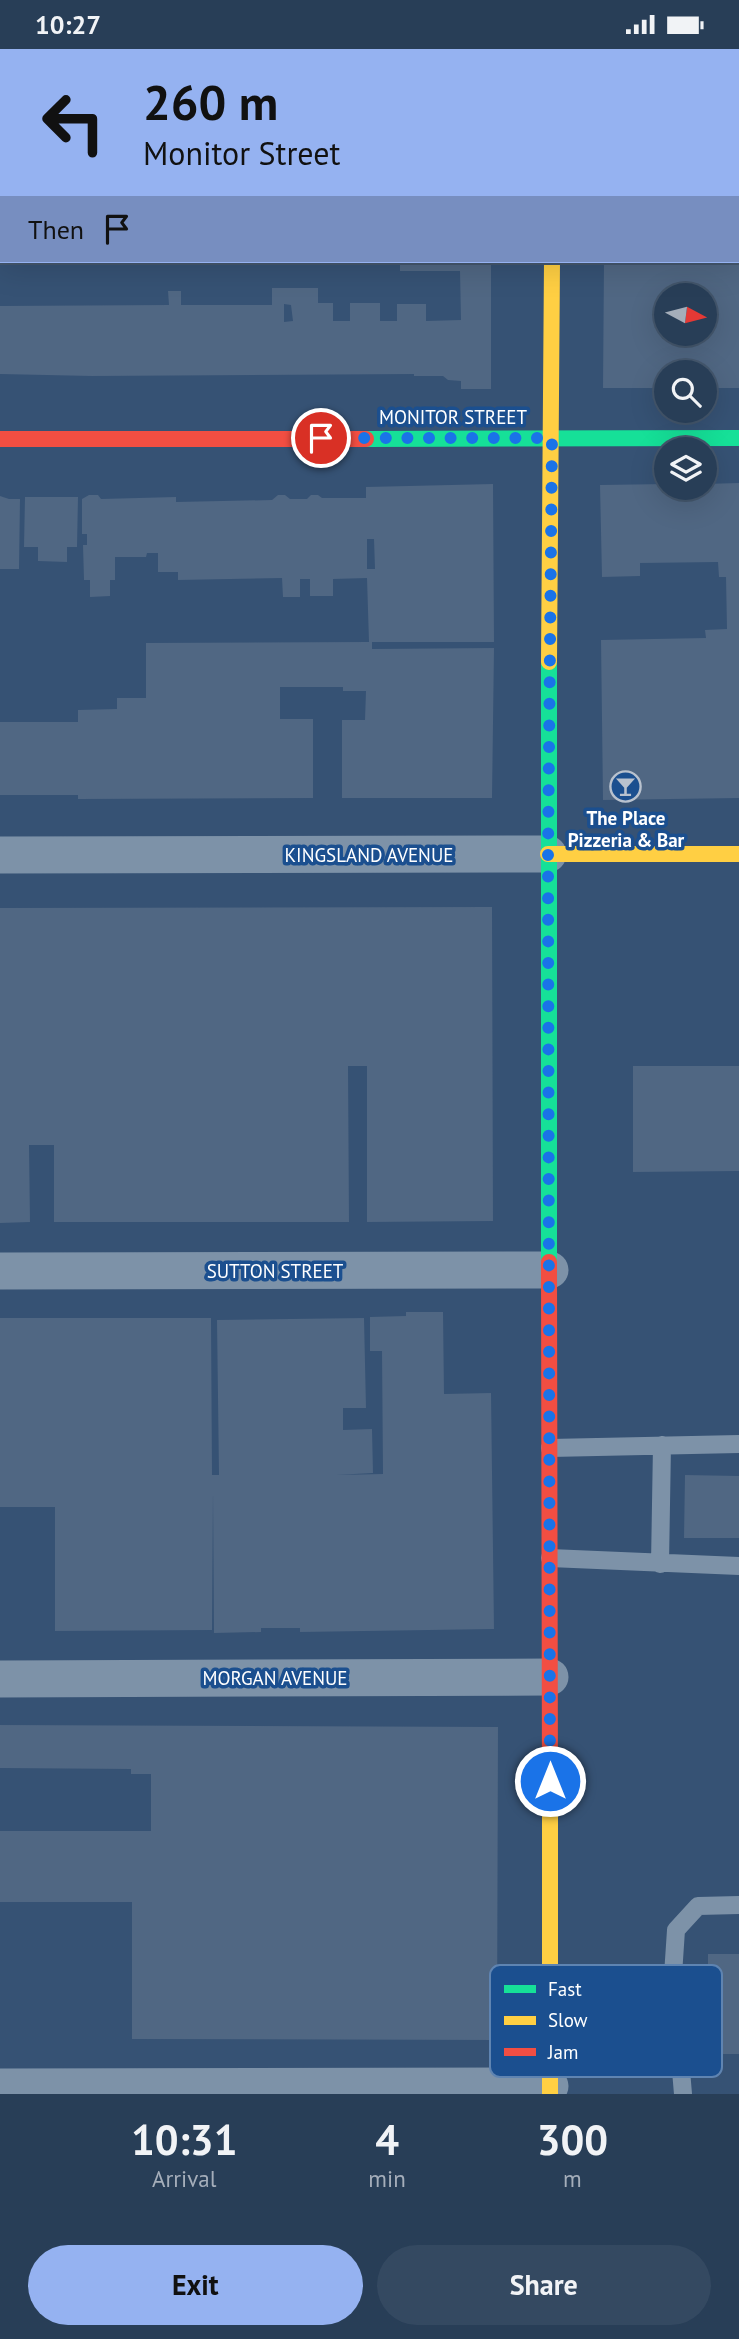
<!DOCTYPE html>
<style>
:root{--surface:#283e57;--page:#344961;--text:#f1f3f6;--muted:#a5aeba;--line:#44576d;--accent:#95b2f1}
body{margin:0;font-family:"PT Sans",sans-serif;background:var(--page);color:var(--text);height:100vh;display:flex;flex-direction:column;font-size:26px;white-space:nowrap}
*{box-sizing:border-box;margin:0}
p{font-size:23px;color:var(--muted)}
.icon{flex:none;width:38px;height:38px;fill:none;stroke:currentColor;stroke-width:2;stroke-linecap:round;stroke-linejoin:round}
.map{position:relative;height:2045px;overflow:hidden}
.sheet{display:flex;flex-direction:column;background:var(--surface);flex:1}
.sheet>*{flex:none}
.banner{position:absolute;left:0px;top:0px;width:740px;height:214px;box-shadow:0 7px 28px #0002,0 0 0 2px var(--line);background:#95b2f1;color:#111;overflow:hidden}
.needle{width:46px;rotate:97deg}
.fabs{position:absolute;left:654px;top:234px;display:grid;gap:14px}
.fabs a{display:grid;place-items:center;width:63px;height:63px;border-radius:50%;background:var(--surface);box-shadow:0 7px 28px #0002,0 0 0 2px var(--line);font-size:35px}
.pin{position:absolute;display:grid;place-items:center;width:60px;height:60px;color:#fff;margin:-30px;border:4px solid #fff;border-radius:50%;box-shadow:0 2px 7px #0007}
.me{position:absolute;width:77px;margin:-38px;rotate:0deg;stroke-linejoin:round;filter:drop-shadow(0 0 5px #0008)}
.turn{display:flex;align-items:center;gap:24px;height:147px;padding:0 28px;font-size:32px}
.turn .icon{width:91px;height:91px;stroke-width:2.5}
.turn b{display:block;font-size:49px;line-height:60px}
.then{display:flex;align-items:center;height:66px;padding:0 28px;background:#0003;gap:14px;font-size:26px}
.eta{display:flex;justify-content:space-evenly;align-items:center;height:119px;text-align:center}
.eta b{font-size:42px;font-weight:700;line-height:49px}
.action{display:flex;gap:14px;margin-top:auto;padding:14px 28px}
.action a{flex:1;height:80px;border-radius:42px;background:var(--accent);color:#111;font-size:28px;font-weight:700;line-height:80px;text-align:center}
.action a+a{background:var(--page);color:var(--text)}
.status{display:flex;justify-content:space-between;align-items:center;height:49px;padding:0 35px;background:var(--surface);direction:ltr}
.status svg{height:19px;fill:currentColor}
.map>svg:first-child{display:block}
.building{fill:#506783;fill-rule:evenodd}
.lines{fill:none;stroke-linecap:round;stroke-linejoin:round}
.lane{stroke:#7d92a8;stroke-width:18}
.street{stroke:#7d92a8;stroke-width:37}
.fast{stroke:#16e098;stroke-width:16}
.slow{stroke:#ffcf43;stroke-width:16}
.jam{stroke:#f24e42;stroke-width:16}
.route{stroke:#1a73e8;stroke-width:12;stroke-dasharray:0 21.6}
.labels{text-anchor:middle;stroke-width:7;stroke-linejoin:round;paint-order:stroke}
.street-label{font-size:19px;fill:#fff;stroke:#1b4f8f}
.poi-label{font-size:19px;font-weight:bold;fill:#fff;stroke:#1b4f8f}
.key{fill:#1b4f8f;stroke:#5f84b1;stroke-width:2}
.key-label{font-size:19px;fill:#fff}
</style>
<div class="status"><b>10:27</b><svg viewBox="0 0 49 12"><path d="M0 12V9h3v3zM5 12V6h3v6zM10 12V3h3v9zM15 12V0h3v12zM26 1h20v11H26zM47 4h2v5h-2z"/></svg></div>
<div class="map">
<svg width="739" height="2045" viewBox="0 0 739 2045">
<rect width="100%" height="100%" fill="#365274"/>
<path class="building" d="M 400,212 L 491,212 L 491,340 L 461,340 L 461,332 L 448,331 L 443,327 L 414,327 L 414,325 L 92,327 L 0,325 L 0,257 L 169,256 L 168,242 L 181,242 L 181,256 L 272,256 L 272,239 L 318,239 L 318,254 L 333,254 L 333,272 L 350,272 L 350,254 L 380,254 L 380,272 L 397,272 L 397,255 L 426,255 L 426,272 L 461,271 L 460,222 L 400,222 ZM 284,255 L 291,256 L 293,272 L 284,273 Z
M 604,212 L 739,212 L 739,339 L 705,339 L 705,324 L 667,324 L 667,339 L 603,339 ZM 667,247 L 705,247 L 705,285 L 667,285 Z
M 739,434 L 739,749 L 603,751 L 601,591 L 706,589 L 705,581 L 727,580 L 726,528 L 719,528 L 718,513 L 640,514 L 640,527 L 602,528 L 600,436 L 667,435 L 667,439 L 705,439 L 705,435 Z
M 493,435 L 494,593 L 372,593 L 372,600 L 494,599 L 492,749 L 342,749 L 342,671 L 365,671 L 366,642 L 343,642 L 343,638 L 280,638 L 280,670 L 313,670 L 313,749 L 78,750 L 78,746 L 0,746 L 0,673 L 78,673 L 78,661 L 117,660 L 117,649 L 146,649 L 146,594 L 369,593 L 367,529 L 333,530 L 333,547 L 310,547 L 310,530 L 300,530 L 300,548 L 283,548 L 282,529 L 178,531 L 178,523 L 158,523 L 158,504 L 147,504 L 146,508 L 115,508 L 115,531 L 110,531 L 110,547 L 90,548 L 90,531 L 84,531 L 83,496 L 87,496 L 87,485 L 82,485 L 82,450 L 89,446 L 98,446 L 101,450 L 176,448 L 176,453 L 272,451 L 278,446 L 285,446 L 290,450 L 307,450 L 311,446 L 318,446 L 322,449 L 366,449 L 366,438 ZM 367,490 L 374,490 L 375,520 L 367,520 Z
M 0,447 L 9,450 L 20,450 L 19,520 L 0,520 Z
M 25,448 L 78,448 L 77,498 L 67,498 L 67,513 L 38,512 L 38,498 L 24,498 Z
M 492,858 L 493,1172 L 367,1173 L 367,1017 L 348,1017 L 349,1173 L 54,1173 L 54,1096 L 29,1096 L 30,1173 L 0,1174 L 0,859 Z
M 633,1017 L 739,1017 L 739,1122 L 633,1123 Z
M 406,1263 L 443,1263 L 444,1345 L 491,1344 L 494,1580 L 300,1583 L 300,1579 L 261,1579 L 261,1583 L 214,1584 L 213,1443 L 212,1581 L 55,1582 L 55,1458 L 0,1458 L 0,1269 L 211,1269 L 212,1426 L 219,1426 L 217,1271 L 364,1269 L 366,1359 L 343,1359 L 343,1381 L 372,1380 L 373,1424 L 336,1426 L 383,1425 L 382,1302 L 370,1302 L 370,1268 L 406,1267 Z
M 685,1426 L 739,1427 L 739,1489 L 684,1489 Z
M 0,1676 L 498,1678 L 497,1991 L 132,1990 L 132,1853 L 0,1853 L 0,1782 L 151,1782 L 151,1725 L 131,1725 L 131,1720 L 0,1719 Z
M 708,1905 L 739,1905 L 739,2005 L 708,2005 Z"/>
<g class="lines">
<path class="lane" d="M 550,1399 L 739,1395
M 550,1509 L 739,1517
M 660,1515 L 662,1396
M 683,2045 L 673,1926 L 676,1881 L 698,1857 L 739,1856"/>
<path class="street" d="M 553,2 L 553,0
M 0,806 L 548,805
M 0,1222 L 550,1221
M 0,1630 L 550,1628
M 0,2038 L 550,2037"/>
<path class="fast" d="M 366,390 L 739,389
M 549,1213 L 549,613"/>
<path class="slow" d="M 549,613 L 552,212
M 548,805 L 739,805
M 550,1757 L 550,2045"/>
<path class="jam" d="M 0,390 L 366,390
M 549,1213 L 550,1757"/>
</g>
<g class="lines">
<path class="route" d="M 321,389 L 552,389 L 548,806 L 550,1732"/>
</g>
<defs>
<symbol id="bar-ring" viewBox="-11 -11 22 22"><circle r="9.5" fill="#1b4f8f" stroke="#b9c2ce" stroke-width="1.5"/><path d="M-6-5H6L.8 .8V4.5H3.5V6h-7V4.5H-.8V.8Z" fill="#b9c2ce"/></symbol>
</defs>
<g fill-rule="evenodd">
<use href="#bar-ring" x="608" y="720" width="35" height="35"/>
</g>
<g class="labels">
<g class="street-label">
<text x="453" y="375">MONITOR STREET</text>
<text x="369" y="813">KINGSLAND AVENUE</text>
<text x="275" y="1229">SUTTON STREET</text>
<text x="275" y="1636">MORGAN AVENUE</text>
</g>
<g class="poi-label">
<text x="626" y="776">The Place<tspan x="626" dy="22">Pizzeria &amp; Bar</tspan></text>
</g>
</g>
<rect x="490" y="1916" width="232" height="112" rx="10" class="key"/>
<rect x="504" y="1936" width="32" height="8" fill="#16e098"/>
<rect x="504" y="1967" width="32" height="9" fill="#ffcf43"/>
<rect x="504" y="1999" width="32" height="8" fill="#f24e42"/>
<g class="key-label">
<text x="548" y="1947">Fast</text>
<text x="548" y="1978">Slow</text>
<text x="548" y="2010">Jam</text>
</g>
</svg>
<div class="fabs">
<a><svg class="needle" viewBox="-14 -14 28 28"><path d="M0-13l5 13h-10z" fill="#e53935"/><path d="M0 13l5-13h-10z" fill="#a5aeba"/></svg></a>
<a><svg class="icon" aria-label="search" viewBox="0 0 24 24"><circle cx="10" cy="10" r="6"/><path d="M15 15l6 6"/></svg></a>
<a><svg class="icon" aria-label="layers" viewBox="0 0 24 24"><path d="M12 4l9 5-9 5-9-5zM3 14l9 5 9-5"/></svg></a>
</div>
<div class="pin" style="left:321px;top:389px;background:#d93025"><svg class="icon" aria-label="arrive" viewBox="0 0 24 24"><path d="M6 21V4h12l-3 4 3 4H6"/></svg></div>
<svg class="me" style="left:550px;top:1732px" viewBox="-20 -20 40 40"><circle r="17" fill="#1a73e8" stroke="#fff" stroke-width="3"/><path d="M0-11L8 9 0 5-8 9z" fill="#fff"/></svg>
<div class="banner">
<div class="turn"><svg class="icon" aria-label="left" viewBox="0 0 24 24"><path d="M17 20v-9H6M10 6l-5 5 5 5"/></svg><div><b>260 m</b>Monitor Street</div></div>
<div class="then">Then<svg class="icon" aria-label="arrive" viewBox="0 0 24 24"><path d="M6 21V4h12l-3 4 3 4H6"/></svg></div>
</div>
</div>
<section class="sheet">
<div class="eta">
<div><b>10:31</b><p>Arrival</p></div>
<div><b>4</b><p>min</p></div>
<div><b>300</b><p>m</p></div>
</div>
<div class="action"><a>Exit</a><a>Share</a></div>
</section>
